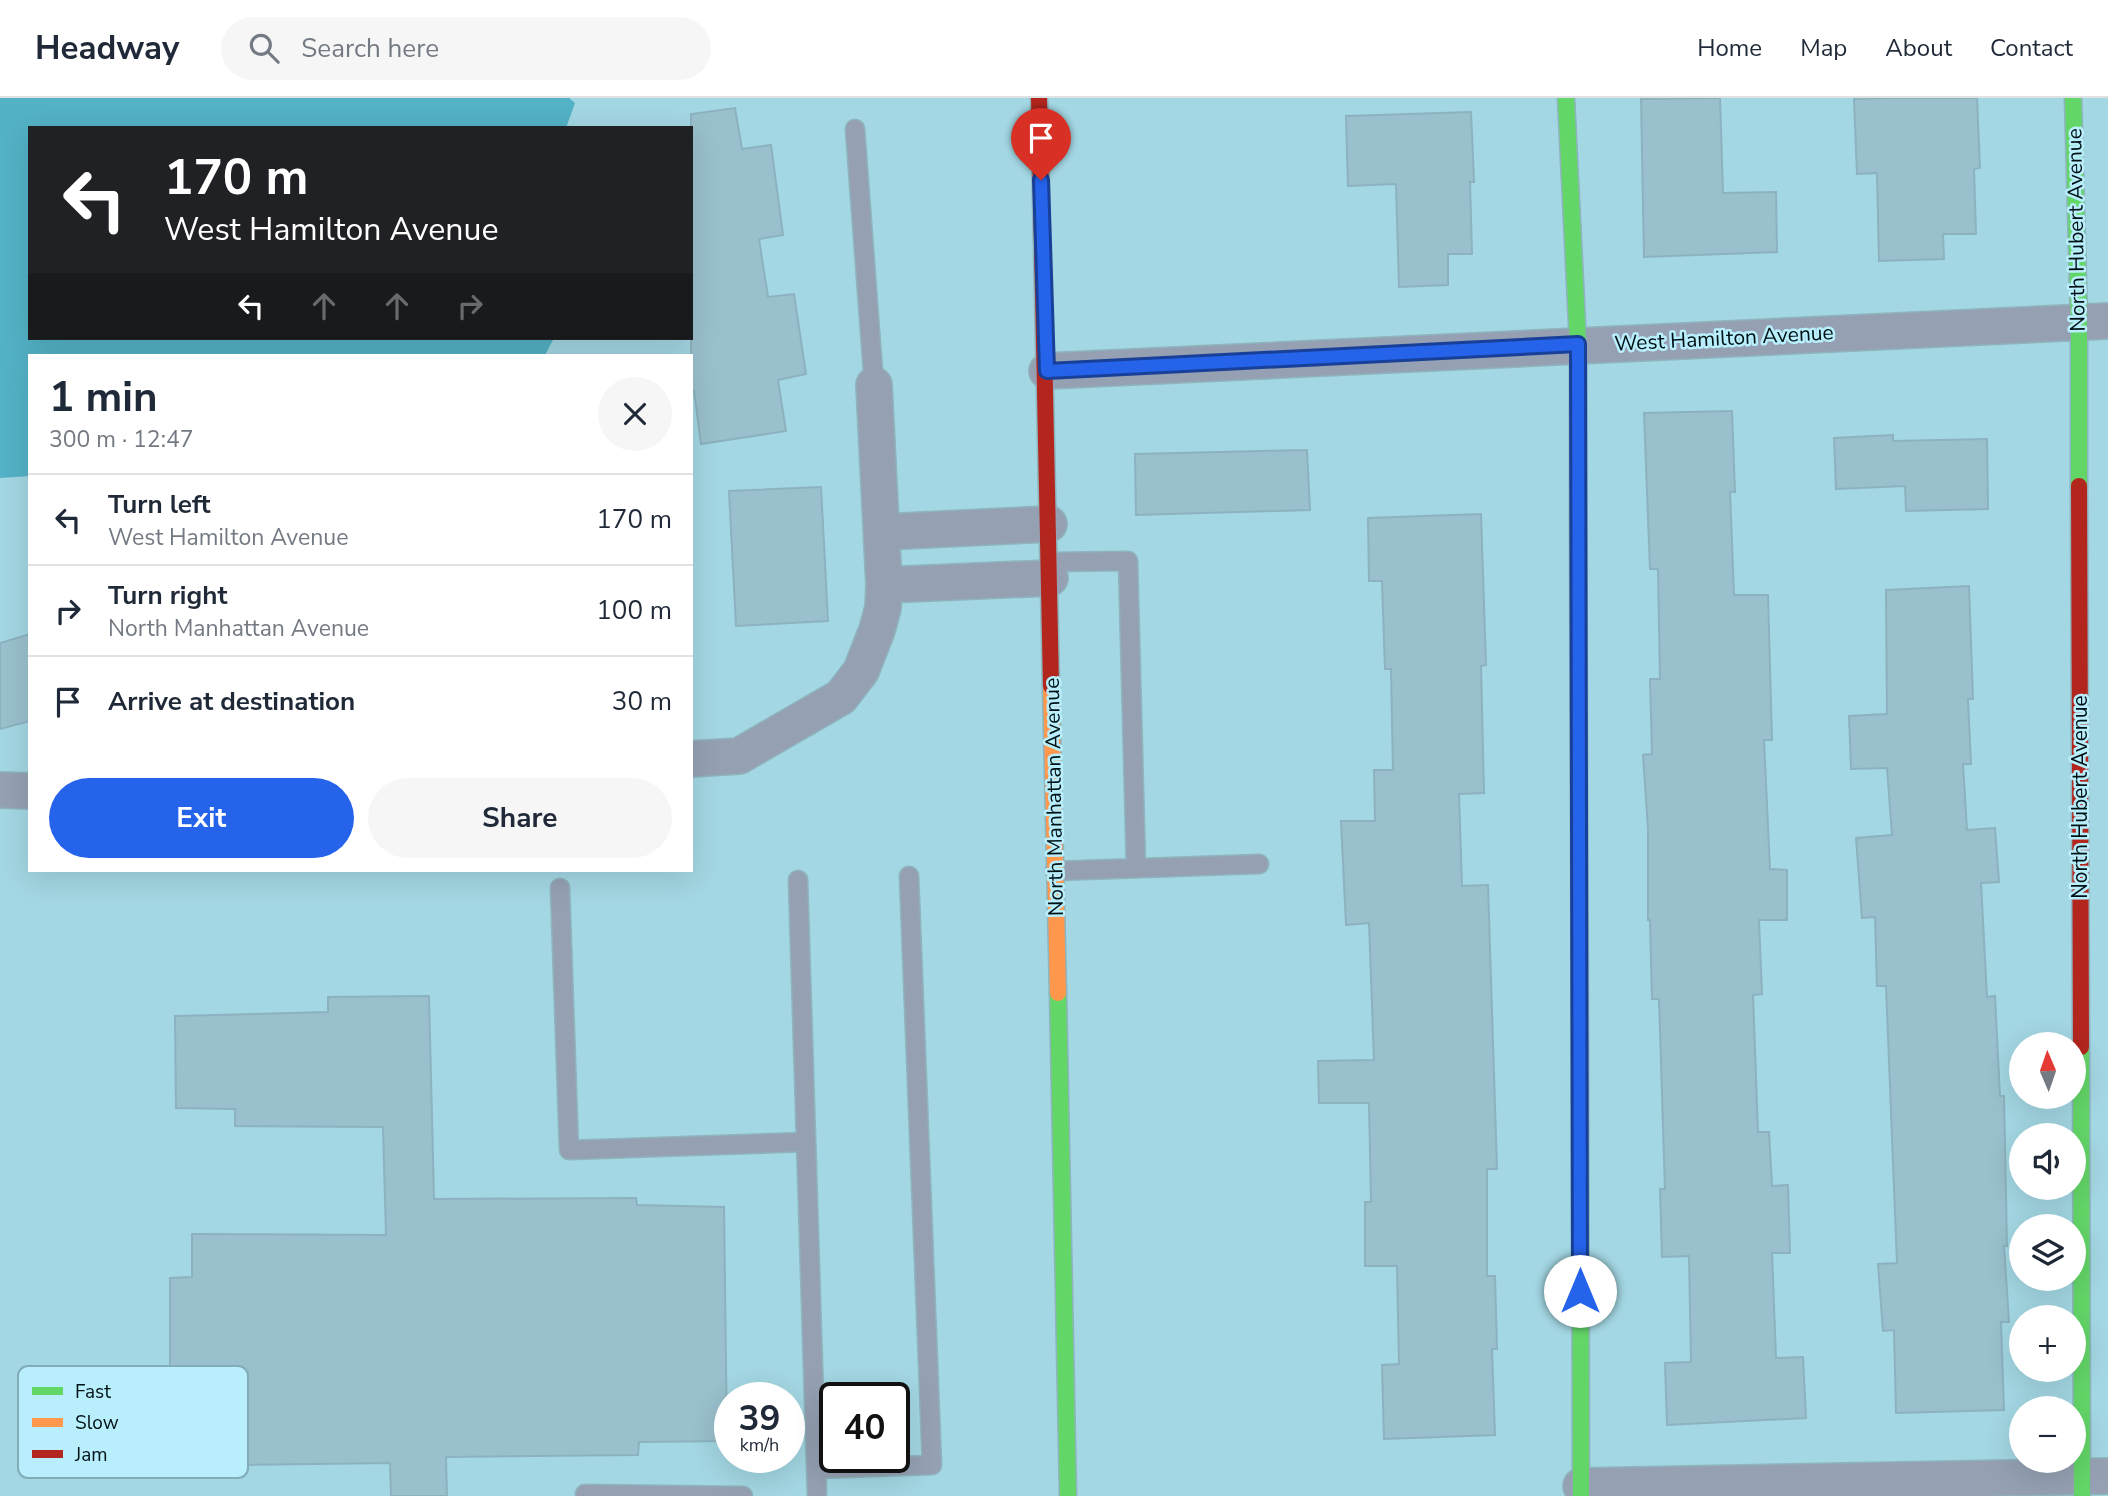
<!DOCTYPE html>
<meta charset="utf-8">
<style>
:root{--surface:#fff;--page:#f6f6f7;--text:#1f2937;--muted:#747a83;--line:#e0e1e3;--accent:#2563eb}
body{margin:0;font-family:"Nunito Sans",sans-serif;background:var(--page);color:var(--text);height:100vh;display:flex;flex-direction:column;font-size:26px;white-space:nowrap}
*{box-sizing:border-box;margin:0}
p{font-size:23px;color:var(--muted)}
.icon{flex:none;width:38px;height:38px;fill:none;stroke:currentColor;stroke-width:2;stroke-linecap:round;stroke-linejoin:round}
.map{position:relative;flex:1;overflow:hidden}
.side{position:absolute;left:28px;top:256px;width:665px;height:518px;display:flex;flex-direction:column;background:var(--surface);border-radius:0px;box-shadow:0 7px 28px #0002}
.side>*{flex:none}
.top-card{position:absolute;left:28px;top:28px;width:665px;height:214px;border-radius:0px;box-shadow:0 7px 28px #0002;background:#202124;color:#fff;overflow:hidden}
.needle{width:46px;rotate:358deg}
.controls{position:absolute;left:2009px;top:934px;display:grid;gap:14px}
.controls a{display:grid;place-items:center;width:77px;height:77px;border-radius:50%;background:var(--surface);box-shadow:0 7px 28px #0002;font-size:35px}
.speed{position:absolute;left:714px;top:1284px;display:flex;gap:14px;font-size:35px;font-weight:700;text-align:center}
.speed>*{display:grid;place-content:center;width:91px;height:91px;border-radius:50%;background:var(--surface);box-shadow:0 7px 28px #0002;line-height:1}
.speed small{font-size:18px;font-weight:400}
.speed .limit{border:4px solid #111;border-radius:10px;background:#fff;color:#111}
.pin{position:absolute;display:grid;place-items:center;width:60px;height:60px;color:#fff;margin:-72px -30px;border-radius:50% 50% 50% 0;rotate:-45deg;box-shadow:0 0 7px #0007}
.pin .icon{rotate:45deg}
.me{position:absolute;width:77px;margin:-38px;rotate:0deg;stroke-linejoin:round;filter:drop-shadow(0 0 5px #0008)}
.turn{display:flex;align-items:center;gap:24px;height:147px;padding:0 21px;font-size:32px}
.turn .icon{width:91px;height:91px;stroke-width:2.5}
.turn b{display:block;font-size:49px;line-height:60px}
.lanes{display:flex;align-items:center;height:66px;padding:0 21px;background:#0003;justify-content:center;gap:35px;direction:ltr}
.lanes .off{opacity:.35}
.round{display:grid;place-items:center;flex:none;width:74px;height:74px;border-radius:37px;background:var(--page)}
.head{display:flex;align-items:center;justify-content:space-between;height:119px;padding:0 21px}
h1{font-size:42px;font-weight:700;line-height:52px}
.cta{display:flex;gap:14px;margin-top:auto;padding:14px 21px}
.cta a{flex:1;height:80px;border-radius:42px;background:var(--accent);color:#fff;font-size:28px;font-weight:700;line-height:80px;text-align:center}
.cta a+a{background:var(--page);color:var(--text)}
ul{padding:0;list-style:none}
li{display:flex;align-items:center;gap:21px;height:91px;padding:0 21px;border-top:2px solid var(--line)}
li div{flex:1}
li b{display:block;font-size:26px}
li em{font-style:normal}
header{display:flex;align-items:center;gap:42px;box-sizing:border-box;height:98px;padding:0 35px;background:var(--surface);border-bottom:2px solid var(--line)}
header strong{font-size:33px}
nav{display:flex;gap:38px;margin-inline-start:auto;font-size:24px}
.search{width:490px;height:63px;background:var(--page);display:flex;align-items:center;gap:18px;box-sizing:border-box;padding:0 24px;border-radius:38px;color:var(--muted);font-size:26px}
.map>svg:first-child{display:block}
.water{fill:#53b2c6}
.building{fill:#9ac0cd;stroke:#8cb2bf;stroke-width:2}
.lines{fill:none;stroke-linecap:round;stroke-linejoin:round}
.lane-casing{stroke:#8eb4bd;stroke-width:21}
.street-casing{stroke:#8eb4bd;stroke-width:38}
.fast-casing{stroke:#8eb4bd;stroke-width:19}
.slow-casing{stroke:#8eb4bd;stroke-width:19}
.jam-casing{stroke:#8eb4bd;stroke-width:19}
.lane{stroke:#95a1b3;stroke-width:18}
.street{stroke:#95a1b3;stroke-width:35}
.fast{stroke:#63d668;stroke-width:16}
.slow{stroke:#ff974d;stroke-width:16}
.jam{stroke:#b3261e;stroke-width:16}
.route-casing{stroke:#184099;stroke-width:18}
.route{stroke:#2563eb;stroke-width:12}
.labels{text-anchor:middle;stroke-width:5;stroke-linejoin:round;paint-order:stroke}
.street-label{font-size:21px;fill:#001115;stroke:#b9effc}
.key{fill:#b9effc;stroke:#82acb7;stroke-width:2}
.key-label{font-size:19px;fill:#001115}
</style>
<header>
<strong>Headway</strong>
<div class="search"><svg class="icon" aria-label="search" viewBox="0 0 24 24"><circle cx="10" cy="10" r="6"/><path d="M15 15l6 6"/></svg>Search here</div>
<nav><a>Home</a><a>Map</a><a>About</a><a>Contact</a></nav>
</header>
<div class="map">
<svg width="2108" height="1398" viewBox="0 0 2108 1398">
<rect width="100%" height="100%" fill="#a3d7e3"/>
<path class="water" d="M 0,0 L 569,0 L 575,5 L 566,30 L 30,30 L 30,240 L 554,240 L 545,257 L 30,257 L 30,378 L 0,380 Z"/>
<path class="building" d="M 1720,0 L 1723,95 L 1776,94 L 1777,154 L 1644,159 L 1641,1 Z
M 1887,0 L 1977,0 L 1980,70 L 1974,71 L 1976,136 L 1943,136 L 1944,161 L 1879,163 L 1877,75 L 1857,76 L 1854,1 Z
M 735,10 L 742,51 L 771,47 L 783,137 L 759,141 L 768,199 L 794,196 L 806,276 L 778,282 L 786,333 L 701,346 L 694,293 L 691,294 L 691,16 Z
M 1471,14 L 1474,84 L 1470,84 L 1472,156 L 1448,156 L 1448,187 L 1399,189 L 1396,86 L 1348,88 L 1346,18 Z
M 1732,313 L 1735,394 L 1730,394 L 1734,497 L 1768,497 L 1772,642 L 1764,642 L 1770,771 L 1787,772 L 1787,822 L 1759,822 L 1762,896 L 1753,897 L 1758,1034 L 1769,1034 L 1772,1088 L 1788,1087 L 1790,1155 L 1772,1155 L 1776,1260 L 1803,1259 L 1806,1320 L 1667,1327 L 1665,1265 L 1691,1264 L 1689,1158 L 1662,1159 L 1660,1091 L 1665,1091 L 1659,901 L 1652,901 L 1650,822 L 1648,822 L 1648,731 L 1643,657 L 1652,656 L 1650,581 L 1660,581 L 1658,471 L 1650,471 L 1644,315 Z
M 1893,337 L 1893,343 L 1987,341 L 1988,411 L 1906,413 L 1905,388 L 1836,391 L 1834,340 Z
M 1307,352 L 1310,412 L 1136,417 L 1135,356 Z
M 821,389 L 828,523 L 736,528 L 729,393 Z
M 1481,416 L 1486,567 L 1481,568 L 1484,695 L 1459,696 L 1462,788 L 1488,787 L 1497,1071 L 1487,1071 L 1487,1178 L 1495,1178 L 1497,1251 L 1492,1251 L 1495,1337 L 1384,1341 L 1382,1267 L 1399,1266 L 1397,1168 L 1365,1168 L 1365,1104 L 1371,1104 L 1369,1005 L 1319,1005 L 1318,963 L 1374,962 L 1369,825 L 1346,827 L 1341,723 L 1375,723 L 1374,672 L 1393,672 L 1391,571 L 1385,571 L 1382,483 L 1369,483 L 1368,420 Z
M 1969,488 L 1973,601 L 1968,601 L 1971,666 L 1963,666 L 1967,732 L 1995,730 L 1999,784 L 1981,785 L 1987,899 L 1995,898 L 2000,998 L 2004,998 L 2007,1148 L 2004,1148 L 2009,1224 L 2001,1224 L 2004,1312 L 1896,1315 L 1894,1232 L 1883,1233 L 1878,1166 L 1897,1165 L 1886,888 L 1877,888 L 1875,819 L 1862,820 L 1856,740 L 1892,737 L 1887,670 L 1851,671 L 1849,618 L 1887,616 L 1886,492 Z
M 30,536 L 30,623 L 0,631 L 0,545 Z
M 429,898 L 434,1101 L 636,1100 L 637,1107 L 724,1109 L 727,1343 L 639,1344 L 638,1357 L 446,1359 L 447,1398 L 391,1398 L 390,1365 L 147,1368 L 146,1361 L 122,1360 L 123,1324 L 144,1324 L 145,1276 L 170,1274 L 170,1180 L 192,1179 L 192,1136 L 386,1137 L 383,1029 L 235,1028 L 235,1011 L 176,1010 L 175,918 L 328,914 L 328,899 Z"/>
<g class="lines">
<defs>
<path id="lane" d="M 855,31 L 874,287
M 1049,464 L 1128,463 L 1136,770
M 1055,773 L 1259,766
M 798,782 L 817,1398
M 560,790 L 569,1052 L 806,1044
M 816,1371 L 932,1367 L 909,778
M 585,1396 L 743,1398"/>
<path id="street" d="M 1047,273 L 2108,223
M 882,434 L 1049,426
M 884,487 L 1050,480
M 691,661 L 739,658 L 841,599 L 861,573 L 877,532 L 883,510 L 884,487 L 874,287
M 0,692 L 30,693
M 1581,1388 L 2108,1378"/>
<path id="fast" d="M 1566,0 L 1578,246 L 1578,418
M 2073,0 L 2079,224 L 2079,388
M 1058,895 L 1068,1398
M 2081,949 L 2082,1398
M 1580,951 L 1581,1398"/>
<path id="slow" d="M 1051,588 L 1058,895"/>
<path id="jam" d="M 1039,0 L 1051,588
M 2079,388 L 2081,949
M 1578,418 L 1580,951"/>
</defs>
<use href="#lane" class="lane-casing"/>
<use href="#street" class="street-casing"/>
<use href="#fast" class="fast-casing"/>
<use href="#slow" class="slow-casing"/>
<use href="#jam" class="jam-casing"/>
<use href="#lane" class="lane"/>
<use href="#street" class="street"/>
<use href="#fast" class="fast"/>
<use href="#slow" class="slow"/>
<use href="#jam" class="jam"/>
</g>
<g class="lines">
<defs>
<path id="route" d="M 1041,82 L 1047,273 L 1578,246 L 1580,1193"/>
</defs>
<use href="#route" class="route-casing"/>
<use href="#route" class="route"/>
</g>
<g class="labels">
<g class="street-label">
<text transform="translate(2076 132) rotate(-91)" y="7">North Hubert Avenue</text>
<text transform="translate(1724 240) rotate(-3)" y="7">West Hamilton Avenue</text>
<text transform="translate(1054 699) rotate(-91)" y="7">North Manhattan Avenue</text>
<text transform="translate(2080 699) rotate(-90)" y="7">North Hubert Avenue</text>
</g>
</g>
<rect x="18" y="1268" width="230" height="112" rx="10" class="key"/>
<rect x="32" y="1289" width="31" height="8" fill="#63d668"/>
<rect x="32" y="1320" width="31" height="9" fill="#ff974d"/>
<rect x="32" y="1352" width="31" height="8" fill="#b3261e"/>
<g class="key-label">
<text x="75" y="1300">Fast</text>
<text x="75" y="1331">Slow</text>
<text x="75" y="1363">Jam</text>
</g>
</svg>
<div class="controls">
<a><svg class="needle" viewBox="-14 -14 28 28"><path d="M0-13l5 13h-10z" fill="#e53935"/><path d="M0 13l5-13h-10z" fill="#747a83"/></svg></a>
<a><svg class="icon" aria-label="sound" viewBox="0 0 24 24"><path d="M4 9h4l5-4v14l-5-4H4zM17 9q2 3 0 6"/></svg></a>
<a><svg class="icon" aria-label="layers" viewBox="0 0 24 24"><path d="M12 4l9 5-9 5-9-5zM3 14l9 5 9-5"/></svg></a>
<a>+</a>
<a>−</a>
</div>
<div class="speed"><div>39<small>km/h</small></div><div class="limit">40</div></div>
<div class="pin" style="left:1041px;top:82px;background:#d93025"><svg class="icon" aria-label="arrive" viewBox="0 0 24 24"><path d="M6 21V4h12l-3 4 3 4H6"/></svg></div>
<svg class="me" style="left:1580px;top:1193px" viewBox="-20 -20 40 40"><circle r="19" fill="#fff"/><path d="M0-13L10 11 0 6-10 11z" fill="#2563eb"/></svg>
<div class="top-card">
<div class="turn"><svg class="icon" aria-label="left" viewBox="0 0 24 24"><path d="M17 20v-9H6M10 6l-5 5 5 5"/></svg><div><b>170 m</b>West Hamilton Avenue</div></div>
<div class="lanes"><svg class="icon" aria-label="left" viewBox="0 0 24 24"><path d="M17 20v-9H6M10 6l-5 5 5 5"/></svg><svg class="icon off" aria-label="ahead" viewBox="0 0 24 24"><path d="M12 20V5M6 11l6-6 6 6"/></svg><svg class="icon off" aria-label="ahead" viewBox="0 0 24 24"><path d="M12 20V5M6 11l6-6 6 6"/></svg><svg class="icon off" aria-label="right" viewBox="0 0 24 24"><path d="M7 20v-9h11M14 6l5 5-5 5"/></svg></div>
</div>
<section class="side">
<div class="head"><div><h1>1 min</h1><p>300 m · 12:47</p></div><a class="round"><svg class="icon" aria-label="close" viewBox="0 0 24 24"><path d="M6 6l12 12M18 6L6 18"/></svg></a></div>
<ul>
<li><svg class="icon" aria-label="left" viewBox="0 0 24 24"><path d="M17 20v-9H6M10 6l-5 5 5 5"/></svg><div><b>Turn left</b><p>West Hamilton Avenue</p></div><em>170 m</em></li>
<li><svg class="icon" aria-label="right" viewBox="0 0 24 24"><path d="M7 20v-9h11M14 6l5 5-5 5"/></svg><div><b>Turn right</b><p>North Manhattan Avenue</p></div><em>100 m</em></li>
<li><svg class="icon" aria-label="arrive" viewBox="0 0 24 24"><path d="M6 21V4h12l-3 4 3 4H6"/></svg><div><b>Arrive at destination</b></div><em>30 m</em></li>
</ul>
<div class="cta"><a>Exit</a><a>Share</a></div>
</section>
</div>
